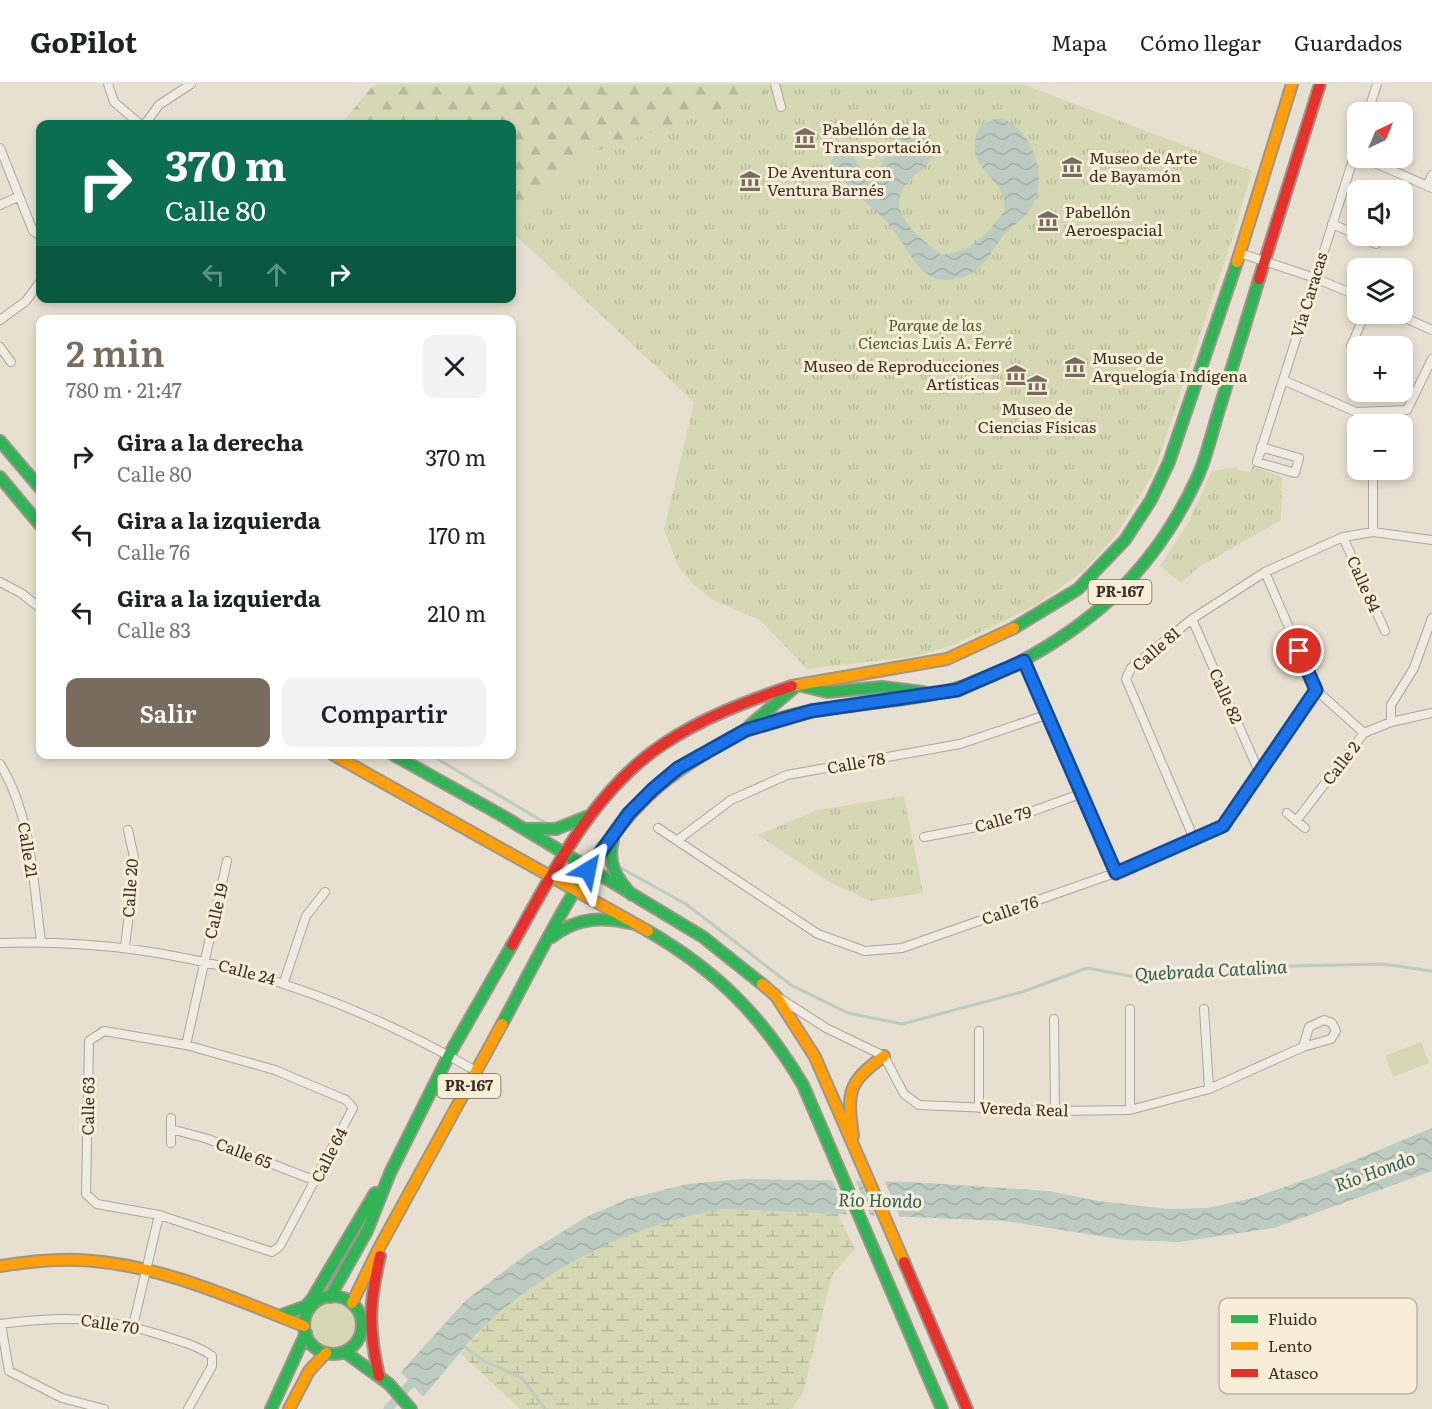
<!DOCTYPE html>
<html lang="es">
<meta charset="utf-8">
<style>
:root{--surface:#fff;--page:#f2f2f2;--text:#202124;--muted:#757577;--line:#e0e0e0;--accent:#786c5e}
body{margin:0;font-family:Literata,serif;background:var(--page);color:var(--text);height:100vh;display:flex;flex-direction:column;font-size:22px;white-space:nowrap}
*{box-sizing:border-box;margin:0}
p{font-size:20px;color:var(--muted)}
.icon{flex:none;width:33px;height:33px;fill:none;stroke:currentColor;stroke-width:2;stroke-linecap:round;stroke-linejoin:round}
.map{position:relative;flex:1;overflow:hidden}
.panel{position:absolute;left:36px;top:231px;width:480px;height:444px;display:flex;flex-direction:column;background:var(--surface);border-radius:12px;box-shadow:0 3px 9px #0003}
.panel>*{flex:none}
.banner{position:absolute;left:36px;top:36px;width:480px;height:183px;border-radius:12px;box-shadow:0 3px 9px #0003;background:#0b6e4f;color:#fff;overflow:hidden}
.needle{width:39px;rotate:44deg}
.fabs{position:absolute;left:1347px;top:18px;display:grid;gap:12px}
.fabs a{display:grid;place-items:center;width:66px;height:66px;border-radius:12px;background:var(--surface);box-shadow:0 3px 9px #0003;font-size:30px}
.pin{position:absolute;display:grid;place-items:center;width:51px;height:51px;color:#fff;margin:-26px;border:3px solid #fff;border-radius:50%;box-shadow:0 2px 6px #0007}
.me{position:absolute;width:66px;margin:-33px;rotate:35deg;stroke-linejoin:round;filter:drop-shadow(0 0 4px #0008)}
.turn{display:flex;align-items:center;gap:21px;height:126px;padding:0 30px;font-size:27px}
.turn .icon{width:78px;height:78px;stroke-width:2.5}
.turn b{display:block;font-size:42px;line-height:51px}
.lanes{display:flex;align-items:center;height:57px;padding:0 30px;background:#0003;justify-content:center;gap:30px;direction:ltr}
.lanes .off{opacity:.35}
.round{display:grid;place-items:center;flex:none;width:63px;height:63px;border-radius:12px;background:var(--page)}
.overview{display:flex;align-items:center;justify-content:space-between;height:102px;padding:0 30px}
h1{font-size:36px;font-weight:600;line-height:45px;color:var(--accent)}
.primary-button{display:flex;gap:12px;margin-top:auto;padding:12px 30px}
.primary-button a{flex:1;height:69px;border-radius:12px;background:var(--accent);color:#fff;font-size:24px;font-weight:600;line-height:69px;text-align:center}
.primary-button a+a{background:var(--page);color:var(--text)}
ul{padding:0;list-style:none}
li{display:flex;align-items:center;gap:18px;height:78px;padding:0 30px}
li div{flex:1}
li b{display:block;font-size:22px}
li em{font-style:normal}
header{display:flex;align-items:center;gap:36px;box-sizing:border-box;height:84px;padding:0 30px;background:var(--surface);border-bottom:2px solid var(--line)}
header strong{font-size:28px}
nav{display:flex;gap:33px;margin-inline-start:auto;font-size:21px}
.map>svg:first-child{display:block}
.grass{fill:#d6d7b3}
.forest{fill:url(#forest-firs)}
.wetland{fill:url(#wetland-marsh)}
.park{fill:url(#park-tufts)}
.water{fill:url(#water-waves)}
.pier{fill:#e7e0d1}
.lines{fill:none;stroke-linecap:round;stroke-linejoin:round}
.stream{stroke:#bcccc2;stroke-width:3}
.canal{stroke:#bcccc2;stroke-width:9}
.street-casing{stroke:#ada599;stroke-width:10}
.fast-casing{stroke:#9c958a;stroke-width:14}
.slow-casing{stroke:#9c958a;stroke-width:14}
.jam-casing{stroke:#9c958a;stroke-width:14}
.street{stroke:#efebe3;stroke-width:8}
.fast{stroke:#30b455;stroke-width:10}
.slow{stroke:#ff9f0a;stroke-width:10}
.jam{stroke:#e5322d;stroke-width:10}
.route-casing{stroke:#114b97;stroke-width:15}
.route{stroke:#1a73e8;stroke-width:10}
.labels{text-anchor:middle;stroke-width:6;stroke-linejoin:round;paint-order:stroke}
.shield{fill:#f7eed8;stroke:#756857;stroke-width:1.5}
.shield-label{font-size:15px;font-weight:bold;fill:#3d2e20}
.poi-label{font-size:16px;fill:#3d2e20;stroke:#f7eed8;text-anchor:start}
.street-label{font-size:16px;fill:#3d2e20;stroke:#f7eed8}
.park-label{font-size:16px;font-style:italic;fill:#4d5a26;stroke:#f7eed8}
.water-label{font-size:18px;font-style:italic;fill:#2f5d5a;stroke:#f7eed8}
.key{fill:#f7eed8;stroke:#bfb4a1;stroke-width:1.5}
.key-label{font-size:16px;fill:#3d2e20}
</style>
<header>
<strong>GoPilot</strong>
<nav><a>Mapa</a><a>Cómo llegar</a><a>Guardados</a></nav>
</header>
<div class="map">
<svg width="1432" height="1325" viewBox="0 0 1432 1325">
<defs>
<pattern id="forest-firs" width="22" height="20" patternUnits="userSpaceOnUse" patternTransform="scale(1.5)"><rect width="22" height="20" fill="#d6d7b3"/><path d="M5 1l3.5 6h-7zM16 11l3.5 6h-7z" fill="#b9b99a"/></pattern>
<pattern id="wetland-marsh" width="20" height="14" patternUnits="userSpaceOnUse" patternTransform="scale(1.5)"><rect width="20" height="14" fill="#d6d7b3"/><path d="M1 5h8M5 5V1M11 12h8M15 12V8" fill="none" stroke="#b9b99a"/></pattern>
<pattern id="park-tufts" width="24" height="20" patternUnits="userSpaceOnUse" patternTransform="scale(1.5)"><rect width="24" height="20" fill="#d6d7b3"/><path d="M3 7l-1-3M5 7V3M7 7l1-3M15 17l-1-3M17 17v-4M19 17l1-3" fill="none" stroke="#b9b99a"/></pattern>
<pattern id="water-waves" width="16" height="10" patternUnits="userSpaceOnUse" patternTransform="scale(1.5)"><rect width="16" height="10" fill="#bcccc2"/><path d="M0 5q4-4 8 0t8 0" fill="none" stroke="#a2b0a6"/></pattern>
</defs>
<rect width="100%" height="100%" fill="#e7e0d1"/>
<path class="grass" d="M 1421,958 L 1429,979 L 1393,993 L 1385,972 Z
M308 1241a25 25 0 1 1 50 0a25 25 0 1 1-50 0Z"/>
<path class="forest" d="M 378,0 L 762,0 L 767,9 L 589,70 L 512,137 L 512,40 L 341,40 L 372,3 Z"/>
<path class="wetland" d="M 722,1125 L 838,1130 L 855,1165 L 832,1191 L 803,1309 L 792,1325 L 520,1325 L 461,1270 C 471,1259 481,1246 491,1235 C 532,1195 625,1144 681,1132 C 694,1129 708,1127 722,1125 Z"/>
<path class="park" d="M 762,0 L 1022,0 L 1252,87 L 1233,152 L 1154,388 L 1117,450 L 1082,488 L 1038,520 L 956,560 L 917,572 L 807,585 L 760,536 L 713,516 L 694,501 L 678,482 L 664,445 L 694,318 L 512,148 L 512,137 L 589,70 L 766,9 Z
M 1252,382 L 1282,393 L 1281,436 L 1199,483 L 1181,499 L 1160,482 L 1187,441 L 1212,387 L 1237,383 L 1237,386 L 1250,388 Z
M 904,712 L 923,809 L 871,817 L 831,799 L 758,751 L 818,726 Z"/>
<path class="water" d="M 1001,34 C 1033,46 1048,92 1032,123 C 1025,135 1011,142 1003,152 C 988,173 979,194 950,196 C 944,196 937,196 932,193 C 915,185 900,152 886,137 C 867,117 843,103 830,79 L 837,67 L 843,64 L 853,72 L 865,93 L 874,94 C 891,72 886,38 928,52 L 936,67 C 930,81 922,84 912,94 C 879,124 917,151 941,171 C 973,168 987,150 1005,126 C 1004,121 1005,115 1003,111 C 993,89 969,82 976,52 C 979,39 989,36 1001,34 Z
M 1432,1044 L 1432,1087 L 1274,1144 L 1179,1158 L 1125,1156 L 1005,1137 L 722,1125 C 639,1139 556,1178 493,1234 C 467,1257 446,1287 423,1313 L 401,1288 L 466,1216 L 528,1169 L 588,1132 L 628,1115 L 687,1100 L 743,1095 L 912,1098 L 1049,1107 L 1098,1117 L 1169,1125 L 1208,1124 L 1253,1114 L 1324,1089 Z"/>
<path class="pier" d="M 832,1095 L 855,1095 L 872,1135 L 848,1133 Z
M 860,1095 L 884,1095 L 901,1136 L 877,1135 Z"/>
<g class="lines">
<path class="stream" d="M 429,670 L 544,738
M 619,783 L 686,820 L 791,901 L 848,929 L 902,940 L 1022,908 L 1087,884 L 1135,893 L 1207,884 L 1382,880 L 1432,887
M 465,1263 L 484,1277 L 522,1294 L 545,1325"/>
<path class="canal" d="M 388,1325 L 411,1299"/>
<defs>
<path id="street" d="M 108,0 L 114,18 L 140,40
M 775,0 L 781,23
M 1368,28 L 1377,0
M 145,40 L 159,21 L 191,0
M 0,64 L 33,147 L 40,152
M 1364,74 L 1432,104
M 1427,102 L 1432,91
M 0,121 L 18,113
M 1332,140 L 1358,151
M 1358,152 L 1376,160 L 1379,152
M 1240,169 L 1315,194 L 1358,212
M 1396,230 L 1432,246
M 0,236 L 26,217 L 40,198
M 1351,262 L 1365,230
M 0,263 L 11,278
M 1283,296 L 1356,328 L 1407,326 L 1432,275
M 1261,363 L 1299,374 L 1295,389 L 1257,378 L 1358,60
M 1373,448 L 1373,386
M 1343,453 L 1385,547
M 1265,488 L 1316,606 L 1364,649
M 0,498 L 21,509 L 40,524
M 1192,535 L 1260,690
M 1024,577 L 1115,789
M 1391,638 L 1391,621 L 1414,584 L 1432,534
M 0,680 C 32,732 33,797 41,857
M 1287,729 L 1305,744
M 1296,737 L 1364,649 L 1391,638 L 1432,629
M 658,744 L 818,850 L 865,867 L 902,864 L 1115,789 L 1223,742 L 1316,606
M 924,753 L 1003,738 L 1080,710
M 679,755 L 731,716 L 787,691 L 960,660 L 1046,631
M 1195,757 L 1126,595 L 1131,584 L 1192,535 L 1265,488 L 1343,453 L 1373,448 L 1432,456
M 0,859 C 172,853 328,902 476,987
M 125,863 L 135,778 L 128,746
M 284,898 L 306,832 L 325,808
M 778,913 L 826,944 L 884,972 L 904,1010 L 919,1021 L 1055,1027 L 1130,1026 L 1209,1005 L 1303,963 L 1331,955 L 1336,947 L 1332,939 L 1324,936 L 1309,943 L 1303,963
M 1130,925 L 1130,1026
M 1204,925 L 1209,1005
M 1054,935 L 1055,1027
M 104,947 L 186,961 L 275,986 L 346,1016 L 353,1024 L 280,1162 L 272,1168 L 159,1131 L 97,1120 L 86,1110 L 89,957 Z
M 979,947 L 979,1024
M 186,961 L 227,777
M 171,1034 L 171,1059
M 171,1045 L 208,1055 L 316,1097
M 0,1240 C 62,1232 101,1232 161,1251 C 179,1257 197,1261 212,1272 L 212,1282 L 188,1325
M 1,1240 L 9,1287 L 62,1314 L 104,1325
M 133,1242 L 159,1131"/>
<path id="fast" d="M 0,357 L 40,404
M 0,393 L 40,441
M 1014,544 L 1078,505 L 1125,456 L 1151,416 L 1169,378 L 1237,178
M 993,591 C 1087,548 1154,488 1198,392 C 1207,372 1212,348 1219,326 C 1232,283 1246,239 1259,195
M 798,601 L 827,608 L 882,603 L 923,608
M 750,641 L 794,604
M 392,670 L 501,731 L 703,853 L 762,900
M 524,745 L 556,745 L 586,733
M 613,756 C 607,779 616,794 632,811
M 648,847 C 717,887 762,932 803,1001 L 942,1325
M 552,853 C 578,832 604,833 635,840
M 502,940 C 543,865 580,781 641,719 C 665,694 693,677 722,659
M304 1241a29 29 0 1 1 58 0a29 29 0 1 1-58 0Z
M 330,1213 L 367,1147 L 390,1089 L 449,971 L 512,861
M 279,1232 L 306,1222 L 312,1215 L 375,1109
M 345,1268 L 389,1300 L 411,1325
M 271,1325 L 306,1249"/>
<path id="slow" d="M 1237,178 L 1292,0
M 792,602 L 947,575 L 1014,544
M 332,670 L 648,847
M 762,900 L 776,912 L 815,973 L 904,1178
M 853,1052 C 847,1008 847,999 884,972
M 0,1182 C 26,1178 52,1175 78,1176 C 157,1179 232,1214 304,1242
M 352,1219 L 379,1164 L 502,940
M 289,1325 L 309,1287 L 326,1269"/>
<path id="jam" d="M 1259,195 L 1320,0
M 722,659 C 804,608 908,631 993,591
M 512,861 C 552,790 592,708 662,661 C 702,634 747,617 792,602
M 904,1178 L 967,1325
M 379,1292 C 368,1244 369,1220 380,1172"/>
</defs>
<use href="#street" class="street-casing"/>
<use href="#fast" class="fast-casing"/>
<use href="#slow" class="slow-casing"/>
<use href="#jam" class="jam-casing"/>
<use href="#street" class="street"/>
<use href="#fast" class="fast"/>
<use href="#slow" class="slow"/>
<use href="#jam" class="jam"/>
</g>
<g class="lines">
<defs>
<path id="route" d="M 588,786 L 629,729 L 653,705 L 678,684 L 746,646 L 811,627 L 957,606 L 1024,577 L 1116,789 L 1223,742 L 1316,606 L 1299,567"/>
</defs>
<use href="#route" class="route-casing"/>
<use href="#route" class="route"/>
</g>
<defs>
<symbol id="museum-bare" viewBox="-9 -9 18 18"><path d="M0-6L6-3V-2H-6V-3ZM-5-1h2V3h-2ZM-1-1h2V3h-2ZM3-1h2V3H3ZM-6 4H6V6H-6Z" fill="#786c5e" stroke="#f7eed8" stroke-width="2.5" paint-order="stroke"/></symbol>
</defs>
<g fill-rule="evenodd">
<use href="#museum-bare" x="790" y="39" width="30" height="30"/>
<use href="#museum-bare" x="1057" y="68" width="30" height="30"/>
<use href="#museum-bare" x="735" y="82" width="30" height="30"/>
<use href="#museum-bare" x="1033" y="122" width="30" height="30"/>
<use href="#museum-bare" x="1060" y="268" width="30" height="30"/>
<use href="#museum-bare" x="1001" y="276" width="30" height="30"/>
<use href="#museum-bare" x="1022" y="286" width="30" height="30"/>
</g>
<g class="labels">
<g class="shield">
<rect x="1088.5" y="496" width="63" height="24" rx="4.5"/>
<rect x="437.5" y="990" width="63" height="24" rx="4.5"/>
</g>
<g class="shield-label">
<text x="1120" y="513">PR-167</text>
<text x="469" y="1007">PR-167</text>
</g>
<g class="poi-label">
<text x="822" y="51">Pabellón de la<tspan x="822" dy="18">Transportación</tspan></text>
<text x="1089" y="80">Museo de Arte<tspan x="1089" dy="18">de Bayamón</tspan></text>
<text x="767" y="94">De Aventura con<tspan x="767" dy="18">Ventura Barnés</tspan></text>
<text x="1065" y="134">Pabellón<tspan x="1065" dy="18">Aeroespacial</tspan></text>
<text x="1092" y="280">Museo de<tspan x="1092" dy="18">Arquelogía Indígena</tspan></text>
<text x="999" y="288" text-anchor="end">Museo de Reproducciones<tspan x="999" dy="18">Artísticas</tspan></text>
<text x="1037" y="331" text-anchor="middle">Museo de<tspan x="1037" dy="18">Ciencias Físicas</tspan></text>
</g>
<g class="street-label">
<text transform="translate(1309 211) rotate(-73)" y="6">Vía Caracas</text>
<text transform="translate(1364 500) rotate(66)" y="6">Calle 84</text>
<text transform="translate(1156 565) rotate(-41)" y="6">Calle 81</text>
<text transform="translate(1226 612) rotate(66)" y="6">Calle 82</text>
<text transform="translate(856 679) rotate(-10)" y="6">Calle 78</text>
<text transform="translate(1341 679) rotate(-52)" y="6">Calle 2</text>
<text transform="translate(1003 735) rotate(-16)" y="6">Calle 79</text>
<text transform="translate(28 766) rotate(81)" y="6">Calle 21</text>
<text transform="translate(130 804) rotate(-86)" y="6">Calle 20</text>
<text transform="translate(1010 826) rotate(-19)" y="6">Calle 76</text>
<text transform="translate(216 827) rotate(-77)" y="6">Calle 19</text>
<text transform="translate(247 888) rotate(15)" y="6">Calle 24</text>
<text transform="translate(88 1022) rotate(-89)" y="6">Calle 63</text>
<text transform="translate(1024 1025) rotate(2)" y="6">Vereda Real</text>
<text transform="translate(244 1069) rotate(21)" y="6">Calle 65</text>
<text transform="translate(329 1071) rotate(-63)" y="6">Calle 64</text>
<text transform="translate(110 1240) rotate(9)" y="6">Calle 70</text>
</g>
<g class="park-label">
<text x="935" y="247">Parque de las<tspan x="935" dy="18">Ciencias Luis A. Ferré</tspan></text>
</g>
<g class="water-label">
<text transform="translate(1211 887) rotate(-3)" y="6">Quebrada Catalina</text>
<text transform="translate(1375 1088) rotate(-20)" y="6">Río Hondo</text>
<text transform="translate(880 1117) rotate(1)" y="6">Río Hondo</text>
</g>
</g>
<rect x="1219" y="1214" width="198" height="96" rx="9" class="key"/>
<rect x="1231" y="1231" width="27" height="8" fill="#30b455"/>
<rect x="1231" y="1258" width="27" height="8" fill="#ff9f0a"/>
<rect x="1231" y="1285" width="27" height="8" fill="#e5322d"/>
<g class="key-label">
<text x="1268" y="1241">Fluido</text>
<text x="1268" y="1268">Lento</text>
<text x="1268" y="1295">Atasco</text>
</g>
</svg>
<div class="fabs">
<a><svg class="needle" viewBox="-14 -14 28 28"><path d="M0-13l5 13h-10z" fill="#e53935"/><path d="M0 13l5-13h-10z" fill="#757577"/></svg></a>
<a><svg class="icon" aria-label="sound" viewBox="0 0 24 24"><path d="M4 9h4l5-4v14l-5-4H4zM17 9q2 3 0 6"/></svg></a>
<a><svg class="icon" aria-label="layers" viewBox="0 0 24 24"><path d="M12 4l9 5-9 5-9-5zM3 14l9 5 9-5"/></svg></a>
<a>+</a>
<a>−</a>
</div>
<div class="pin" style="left:1299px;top:567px;background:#d93025"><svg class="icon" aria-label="arrive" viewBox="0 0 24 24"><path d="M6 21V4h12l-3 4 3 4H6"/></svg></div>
<svg class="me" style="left:588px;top:786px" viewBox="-20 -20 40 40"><path d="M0-17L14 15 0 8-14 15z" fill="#1a73e8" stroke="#fff" stroke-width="4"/></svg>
<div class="banner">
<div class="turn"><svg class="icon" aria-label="right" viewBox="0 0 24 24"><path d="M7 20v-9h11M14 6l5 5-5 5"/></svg><div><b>370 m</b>Calle 80</div></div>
<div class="lanes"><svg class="icon off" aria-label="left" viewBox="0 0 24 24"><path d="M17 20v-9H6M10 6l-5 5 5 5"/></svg><svg class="icon off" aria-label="ahead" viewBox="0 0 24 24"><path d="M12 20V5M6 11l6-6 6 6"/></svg><svg class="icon" aria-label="right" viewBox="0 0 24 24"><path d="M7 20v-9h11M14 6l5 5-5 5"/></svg></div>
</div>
<section class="panel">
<div class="overview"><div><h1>2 min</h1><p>780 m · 21:47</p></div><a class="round"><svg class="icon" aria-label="close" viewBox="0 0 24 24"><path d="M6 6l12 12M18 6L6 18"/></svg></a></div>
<ul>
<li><svg class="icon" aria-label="right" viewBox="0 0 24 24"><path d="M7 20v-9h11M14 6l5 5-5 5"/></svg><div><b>Gira a la derecha</b><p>Calle 80</p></div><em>370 m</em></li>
<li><svg class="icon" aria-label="left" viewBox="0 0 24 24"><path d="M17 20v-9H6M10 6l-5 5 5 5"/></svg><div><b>Gira a la izquierda</b><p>Calle 76</p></div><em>170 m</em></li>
<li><svg class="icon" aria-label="left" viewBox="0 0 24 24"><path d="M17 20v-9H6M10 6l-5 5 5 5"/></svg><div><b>Gira a la izquierda</b><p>Calle 83</p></div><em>210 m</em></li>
</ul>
<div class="primary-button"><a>Salir</a><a>Compartir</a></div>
</section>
</div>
